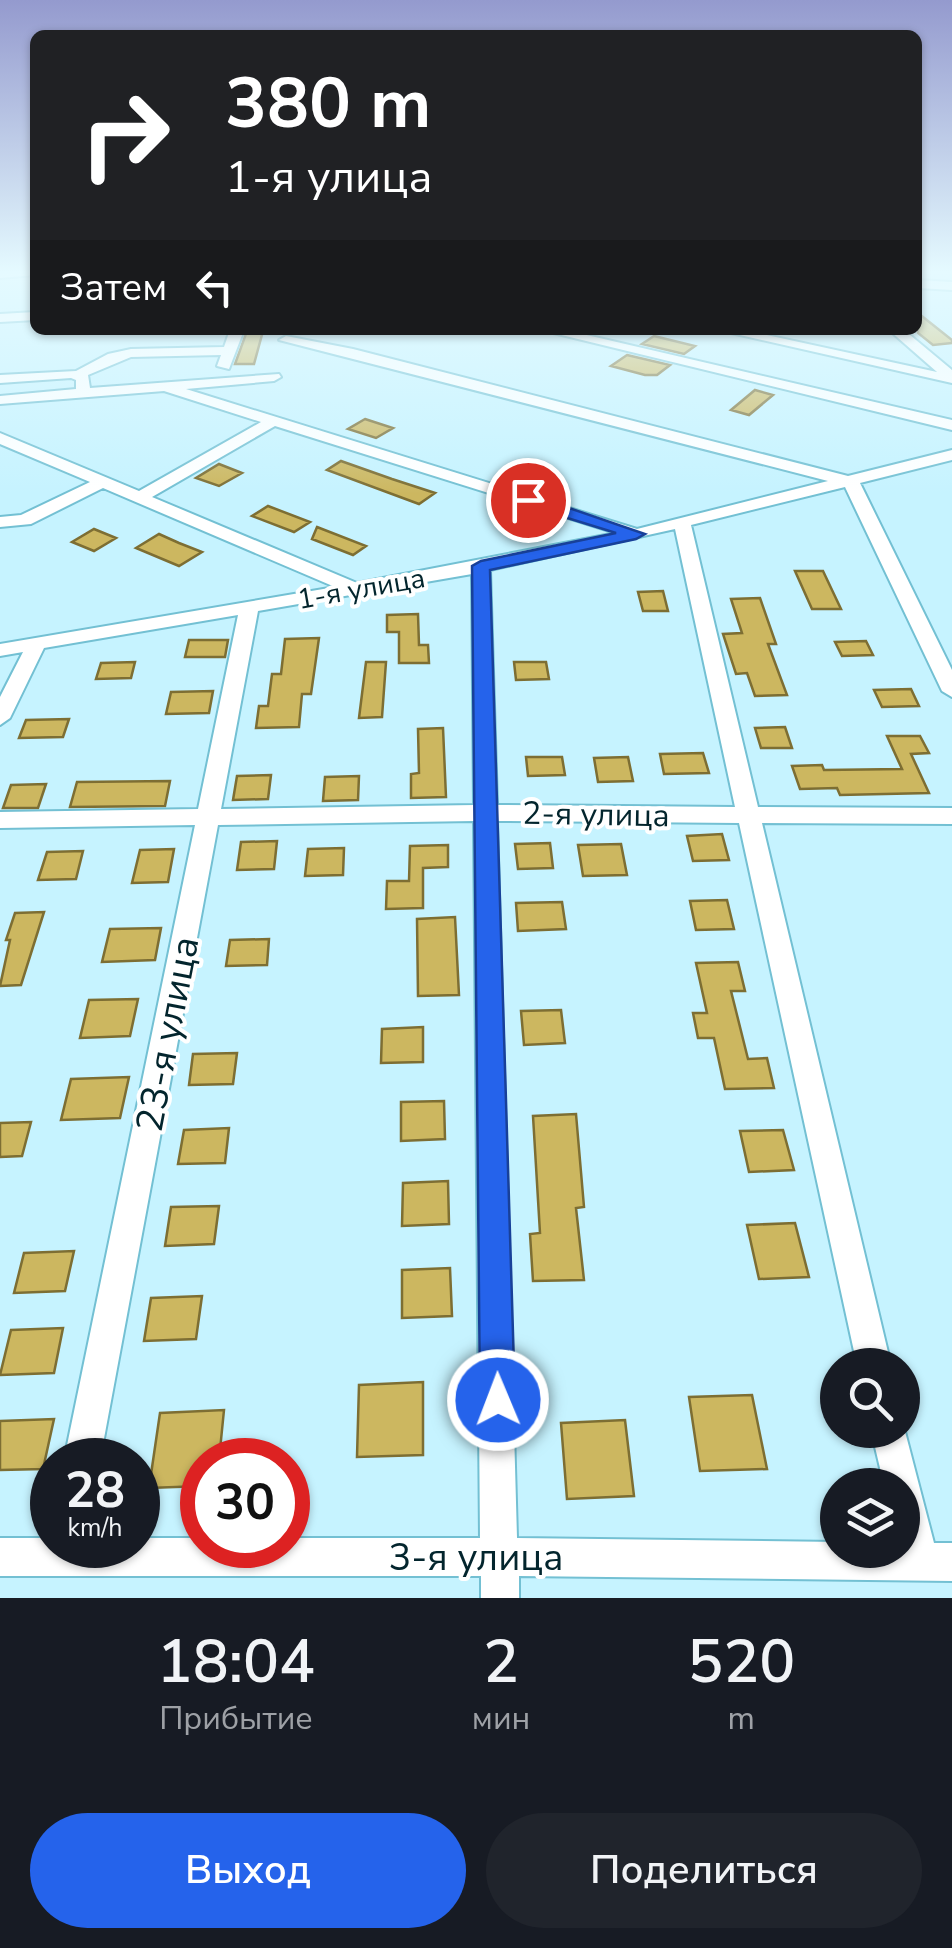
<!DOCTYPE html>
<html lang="ru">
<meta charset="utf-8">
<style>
:root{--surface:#171b24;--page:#20242c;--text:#f1f3f6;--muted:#9ea1a6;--accent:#2563eb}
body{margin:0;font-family:"Nunito Sans",sans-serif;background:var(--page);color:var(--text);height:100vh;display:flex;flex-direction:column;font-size:38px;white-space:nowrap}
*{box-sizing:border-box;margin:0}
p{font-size:32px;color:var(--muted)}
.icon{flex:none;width:55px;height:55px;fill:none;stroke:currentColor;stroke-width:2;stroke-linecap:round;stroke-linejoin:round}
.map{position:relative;height:1598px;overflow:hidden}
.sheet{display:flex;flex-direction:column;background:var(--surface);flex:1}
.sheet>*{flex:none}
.hud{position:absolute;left:30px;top:30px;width:892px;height:305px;border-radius:15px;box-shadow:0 2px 8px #0004;background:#202124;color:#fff;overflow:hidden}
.controls{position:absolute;left:820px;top:1348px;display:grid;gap:20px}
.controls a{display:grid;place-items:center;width:100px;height:100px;border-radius:50%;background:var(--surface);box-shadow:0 2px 8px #0004;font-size:50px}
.speed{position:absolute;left:30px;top:1438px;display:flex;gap:20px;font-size:50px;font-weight:700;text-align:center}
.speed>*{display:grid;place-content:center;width:130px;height:130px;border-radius:50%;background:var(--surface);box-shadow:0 2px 8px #0004;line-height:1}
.speed small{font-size:25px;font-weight:400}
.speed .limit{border:15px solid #d22;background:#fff;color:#111}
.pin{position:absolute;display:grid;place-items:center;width:85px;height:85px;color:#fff;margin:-42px;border:5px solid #fff;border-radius:50%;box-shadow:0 2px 10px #0007}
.me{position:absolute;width:110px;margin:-55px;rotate:359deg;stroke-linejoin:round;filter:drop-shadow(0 0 8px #0008)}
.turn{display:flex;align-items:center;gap:35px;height:210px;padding:0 30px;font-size:45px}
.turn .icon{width:130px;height:130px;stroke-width:2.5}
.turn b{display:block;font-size:70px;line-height:85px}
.then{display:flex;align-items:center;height:95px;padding:0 30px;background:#0003;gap:20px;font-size:38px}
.eta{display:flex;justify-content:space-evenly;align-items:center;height:170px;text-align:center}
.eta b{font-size:60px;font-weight:600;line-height:70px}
.action{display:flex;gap:20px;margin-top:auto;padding:20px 30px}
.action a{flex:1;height:115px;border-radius:60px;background:var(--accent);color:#fff;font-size:40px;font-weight:600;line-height:115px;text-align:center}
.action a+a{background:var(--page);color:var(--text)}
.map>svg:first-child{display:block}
.building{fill:#ccb760;stroke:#7d6e33;stroke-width:2.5}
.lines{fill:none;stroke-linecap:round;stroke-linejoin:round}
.minor-casing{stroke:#73c0d3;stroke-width:4}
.minor{fill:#fff;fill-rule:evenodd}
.route{fill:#2563eb;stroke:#184099;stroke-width:2.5}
.labels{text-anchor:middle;stroke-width:8;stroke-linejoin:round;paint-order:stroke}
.far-street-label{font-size:28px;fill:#03252d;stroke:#fff}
.street-label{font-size:32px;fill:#03252d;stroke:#fff}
.near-street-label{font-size:38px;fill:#03252d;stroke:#fff}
</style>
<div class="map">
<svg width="952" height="1598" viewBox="0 0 952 1598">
<rect width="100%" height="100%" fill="#c6f3ff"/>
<path class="building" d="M 918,313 L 952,340 L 952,343 L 933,345 L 918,333 Z
M 247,331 L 263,331 L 254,364 L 235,364 Z
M 654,336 L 695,346 L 684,354 L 642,344 Z
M 627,355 L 670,365 L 657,375 L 645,375 L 611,366 Z
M 755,390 L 773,395 L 749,415 L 731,410 Z
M 365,419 L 393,428 L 376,438 L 348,429 Z
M 341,461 L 392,479 L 435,493 L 419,504 L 327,470 Z
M 219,464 L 242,473 L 219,486 L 196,478 Z
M 268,506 L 310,522 L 294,532 L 252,516 Z
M 317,527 L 366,546 L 353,555 L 312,539 Z
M 94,529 L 116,538 L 94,551 L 72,542 Z
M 159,534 L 179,543 L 202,552 L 179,566 L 136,548 Z
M 795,571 L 823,571 L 841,609 L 812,609 Z
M 663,591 L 668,611 L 643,611 L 638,592 Z
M 760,598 L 776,644 L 768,644 L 787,695 L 755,696 L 747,673 L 736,674 L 723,634 L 742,633 L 731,599 Z
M 418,614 L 419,645 L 428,645 L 429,663 L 399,663 L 399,632 L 387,632 L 387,615 Z
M 319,638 L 311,694 L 302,694 L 299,727 L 256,728 L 259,706 L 268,706 L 272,674 L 281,674 L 285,639 Z
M 189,640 L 228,640 L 225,657 L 185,657 Z
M 866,641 L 873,655 L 842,656 L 835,642 Z
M 135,662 L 131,678 L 96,679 L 101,663 Z
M 366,662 L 386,662 L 382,717 L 359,718 Z
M 514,662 L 546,662 L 549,679 L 516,680 Z
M 911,689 L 919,706 L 882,707 L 874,690 Z
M 213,691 L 209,713 L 166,714 L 171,692 Z
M 69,719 L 63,737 L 19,738 L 26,720 Z
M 785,727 L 792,748 L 761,748 L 755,728 Z
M 443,728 L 446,797 L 411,798 L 411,774 L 419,773 L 418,729 Z
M 887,736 L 920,736 L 929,753 L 911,754 L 929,793 L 840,795 L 837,788 L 800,789 L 792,766 L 822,765 L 824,770 L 902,769 Z
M 703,753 L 709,773 L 664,774 L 660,754 Z
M 526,757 L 562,757 L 565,775 L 528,776 Z
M 628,757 L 633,781 L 598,782 L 594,758 Z
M 271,775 L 268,799 L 233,800 L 237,776 Z
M 359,776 L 358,800 L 323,801 L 325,777 Z
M 170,781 L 165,806 L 70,807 L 77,782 Z
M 46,784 L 38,808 L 3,808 L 11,785 Z
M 722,834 L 729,860 L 693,861 L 687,836 Z
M 277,841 L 274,869 L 237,870 L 241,842 Z
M 550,843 L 553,868 L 518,869 L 515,844 Z
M 621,844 L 627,875 L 583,876 L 578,845 Z
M 448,845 L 448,867 L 423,868 L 423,908 L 386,909 L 387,881 L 409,881 L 410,846 Z
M 344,848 L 343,875 L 305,876 L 308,849 Z
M 174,849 L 168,882 L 132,883 L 140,850 Z
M 83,851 L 76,879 L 38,880 L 47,852 Z
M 727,900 L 734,929 L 696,930 L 690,901 Z
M 562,902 L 566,929 L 518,931 L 516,903 Z
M 44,912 L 21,985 L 0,986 L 10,940 L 6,940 L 15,913 Z
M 455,917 L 459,995 L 418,996 L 417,919 Z
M 161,928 L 155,960 L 102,962 L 110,929 Z
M 269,939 L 267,965 L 226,966 L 230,940 Z
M 738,962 L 745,991 L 731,991 L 748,1059 L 767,1058 L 774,1088 L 725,1089 L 714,1038 L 698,1038 L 693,1013 L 707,1013 L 696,963 Z
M 138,999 L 130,1036 L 80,1038 L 89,1000 Z
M 561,1010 L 565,1043 L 524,1045 L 521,1011 Z
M 423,1027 L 423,1062 L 381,1063 L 382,1029 Z
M 237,1053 L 233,1084 L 189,1085 L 193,1054 Z
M 129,1077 L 120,1118 L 61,1120 L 71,1079 Z
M 444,1101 L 445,1139 L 401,1141 L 401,1102 Z
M 576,1114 L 584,1207 L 576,1208 L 584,1280 L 533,1281 L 530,1234 L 540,1233 L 533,1116 Z
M 31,1122 L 22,1156 L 0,1157 L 0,1123 Z
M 229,1128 L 225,1163 L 178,1164 L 184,1130 Z
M 783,1130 L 794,1170 L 749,1172 L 740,1131 Z
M 448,1181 L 449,1224 L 402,1226 L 403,1183 Z
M 219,1206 L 214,1244 L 165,1246 L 171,1207 Z
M 795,1223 L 809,1277 L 759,1279 L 747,1225 Z
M 74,1251 L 65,1291 L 14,1293 L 24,1253 Z
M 450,1268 L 452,1316 L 402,1318 L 402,1270 Z
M 202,1296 L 196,1339 L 144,1341 L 151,1298 Z
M 63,1328 L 54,1373 L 0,1375 L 11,1330 Z
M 423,1382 L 423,1455 L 357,1457 L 359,1385 Z
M 752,1395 L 767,1469 L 700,1471 L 689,1397 Z
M 224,1410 L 219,1460 L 202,1460 L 202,1486 L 149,1488 L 160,1413 Z
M 54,1419 L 43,1469 L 0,1470 L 0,1421 Z
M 625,1420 L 634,1496 L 567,1499 L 561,1423 Z"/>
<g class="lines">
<defs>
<path id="minor" d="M 0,270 L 35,270 L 35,275 L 0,278 Z
M 918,280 L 952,282 L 952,290 L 918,288 Z
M 35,312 L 35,320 L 0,322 L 0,314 Z
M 230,330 L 244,330 L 229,369 L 217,366 L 221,355 L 131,357 L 88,375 L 90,388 L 279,374 L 281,377 L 274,381 L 186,389 L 637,529 L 828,481 L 279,340 L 286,336 L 353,349 L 848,476 L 952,450 L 952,460 L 860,483 L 952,670 L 952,697 L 942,691 L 845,487 L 691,525 L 758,807 L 952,808 L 952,824 L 762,823 L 891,1365 L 857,1365 L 739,823 L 497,821 L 517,1538 L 838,1542 L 838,1550 L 902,1550 L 902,1485 L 884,1485 L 871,1430 L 902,1430 L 902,1420 L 934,1543 L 952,1543 L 952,1581 L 519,1576 L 519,1598 L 481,1598 L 481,1576 L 0,1576 L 0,1538 L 52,1538 L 52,1545 L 138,1545 L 138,1538 L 202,1538 L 202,1545 L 288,1545 L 288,1538 L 480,1538 L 474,821 L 218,825 L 100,1460 L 64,1460 L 195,825 L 0,828 L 0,812 L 198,809 L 238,615 L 44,648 L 10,718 L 0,725 L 0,697 L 23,652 L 0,656 L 0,644 L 335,587 L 103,488 L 31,524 L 0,527 L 0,517 L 21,515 L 90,482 L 0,444 L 0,433 L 139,491 L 261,422 L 164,391 L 0,404 L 0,396 L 76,389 L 76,380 L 71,378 L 0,383 L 0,375 L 76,371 L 108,354 L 131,349 L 224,347 ZM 275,426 L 616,533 L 357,583 L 152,497 ZM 675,529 L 735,807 L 497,805 L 490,570 ZM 472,574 L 474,805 L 221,809 L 258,611 Z
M 541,330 L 565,330 L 952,420 L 952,430 Z
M 718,330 L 743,330 L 937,372 L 889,330 L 904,330 L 952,370 L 952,383 Z"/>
</defs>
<use href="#minor" class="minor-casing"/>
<use href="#minor" class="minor"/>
</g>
<linearGradient id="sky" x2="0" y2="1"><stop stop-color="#949ace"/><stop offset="0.55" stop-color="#e5faff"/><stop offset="1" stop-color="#e5faff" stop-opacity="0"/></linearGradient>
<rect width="952" height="494" fill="url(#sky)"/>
<path class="route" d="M 522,496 L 534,496 L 645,534 L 636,539 L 490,570 L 515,1400 L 510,1413 L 498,1418 L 485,1413 L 480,1400 L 472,566 L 481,561 L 616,533 L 522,504 Z"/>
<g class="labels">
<g class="far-street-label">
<text transform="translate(361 588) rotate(-10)" y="10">1-я улица</text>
</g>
<g class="street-label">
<text transform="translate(596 814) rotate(1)" y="11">2-я улица</text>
</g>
<g class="near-street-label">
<text transform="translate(167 1034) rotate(-79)" y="13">23-я улица</text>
<text x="476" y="1570">3-я улица</text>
</g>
</g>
</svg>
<div class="controls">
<a><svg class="icon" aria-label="search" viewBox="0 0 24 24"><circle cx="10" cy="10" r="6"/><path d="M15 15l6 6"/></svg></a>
<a><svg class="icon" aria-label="layers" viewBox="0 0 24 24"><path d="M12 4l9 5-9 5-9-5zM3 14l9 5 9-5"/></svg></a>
</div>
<div class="speed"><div>28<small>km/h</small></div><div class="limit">30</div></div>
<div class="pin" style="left:528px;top:500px;background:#d93025"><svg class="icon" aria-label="arrive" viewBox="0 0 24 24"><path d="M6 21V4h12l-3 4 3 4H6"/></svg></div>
<svg class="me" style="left:498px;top:1400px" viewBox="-20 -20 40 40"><circle r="17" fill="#2563eb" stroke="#fff" stroke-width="3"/><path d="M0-11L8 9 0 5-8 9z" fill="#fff"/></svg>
<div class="hud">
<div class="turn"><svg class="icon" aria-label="right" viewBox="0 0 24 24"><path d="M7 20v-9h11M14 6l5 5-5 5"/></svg><div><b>380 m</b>1-я улица</div></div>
<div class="then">Затем<svg class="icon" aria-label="left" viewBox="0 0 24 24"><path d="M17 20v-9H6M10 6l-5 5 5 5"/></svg></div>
</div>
</div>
<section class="sheet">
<div class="eta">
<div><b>18:04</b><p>Прибытие</p></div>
<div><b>2</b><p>мин</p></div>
<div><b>520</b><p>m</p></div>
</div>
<div class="action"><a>Выход</a><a>Поделиться</a></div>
</section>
